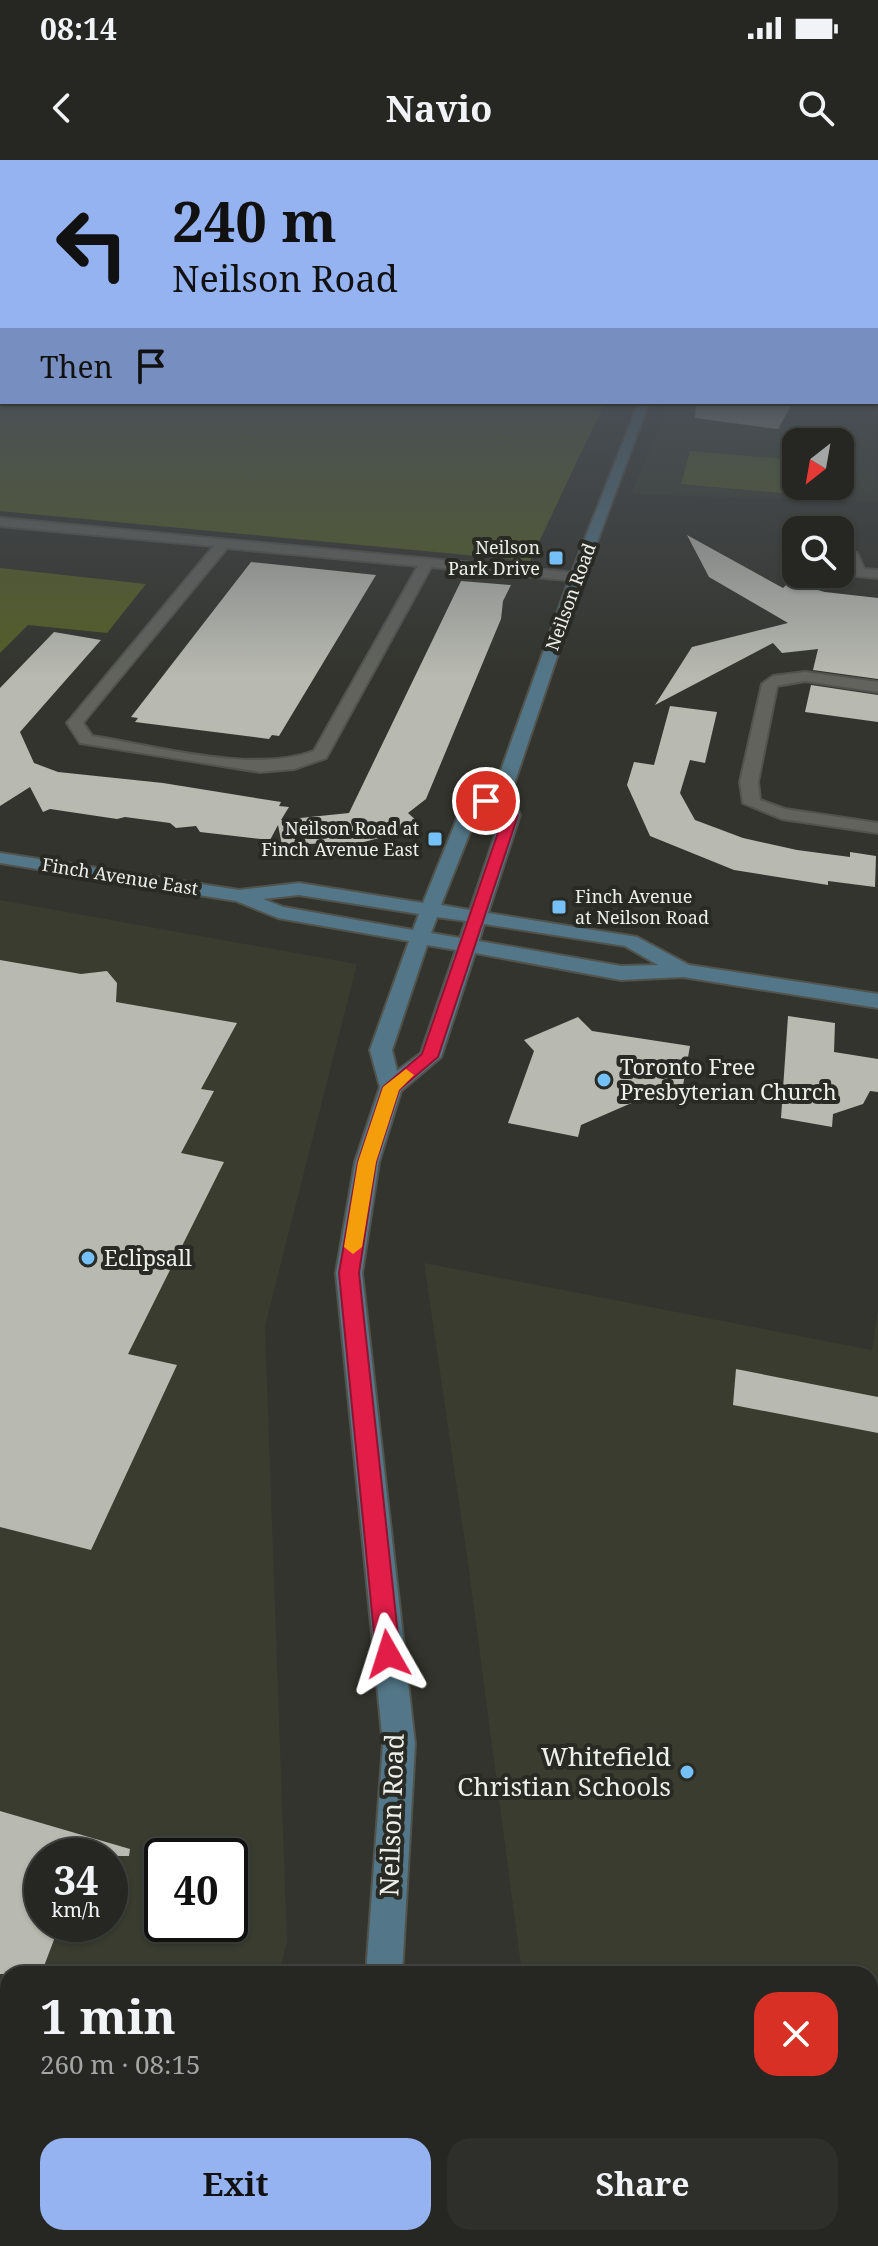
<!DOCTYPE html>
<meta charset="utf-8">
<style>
:root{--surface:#262722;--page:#2e2f2a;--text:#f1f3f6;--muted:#a4a5a5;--line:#424440;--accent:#95b2f1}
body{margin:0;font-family:"Noto Serif",serif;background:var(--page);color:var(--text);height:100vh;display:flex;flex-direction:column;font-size:30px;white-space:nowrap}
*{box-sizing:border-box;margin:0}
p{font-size:26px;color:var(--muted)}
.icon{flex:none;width:44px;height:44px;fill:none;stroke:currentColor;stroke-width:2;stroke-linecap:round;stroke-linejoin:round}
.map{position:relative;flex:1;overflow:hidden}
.side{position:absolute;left:0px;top:1806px;width:878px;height:280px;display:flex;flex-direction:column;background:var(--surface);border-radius:24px 24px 0 0;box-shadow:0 2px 6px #0004,0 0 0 2px var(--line)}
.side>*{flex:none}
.top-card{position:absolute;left:0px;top:0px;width:878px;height:244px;box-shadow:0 2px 6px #0004,0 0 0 2px var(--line);background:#95b2f1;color:#111;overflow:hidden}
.needle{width:52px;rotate:211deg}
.tools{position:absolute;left:782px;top:268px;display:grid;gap:16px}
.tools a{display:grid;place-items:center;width:72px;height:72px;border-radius:16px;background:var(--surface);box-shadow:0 2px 6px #0004,0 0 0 2px var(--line);font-size:40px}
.speed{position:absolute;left:24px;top:1678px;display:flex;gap:16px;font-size:40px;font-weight:700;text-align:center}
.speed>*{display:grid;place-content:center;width:104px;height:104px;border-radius:50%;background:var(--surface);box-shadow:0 2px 6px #0004,0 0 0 2px var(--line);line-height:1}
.speed small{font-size:20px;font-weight:400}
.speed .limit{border:4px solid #111;border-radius:12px;background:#fff;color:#111}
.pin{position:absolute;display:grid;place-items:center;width:68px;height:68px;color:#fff;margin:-34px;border:4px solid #fff;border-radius:50%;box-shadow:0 2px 8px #0007}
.me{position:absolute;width:88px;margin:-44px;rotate:354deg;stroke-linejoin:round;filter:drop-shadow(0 0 6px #0008)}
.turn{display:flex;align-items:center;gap:28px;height:168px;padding:0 40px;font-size:36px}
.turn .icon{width:104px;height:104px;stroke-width:2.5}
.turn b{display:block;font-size:56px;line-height:68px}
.then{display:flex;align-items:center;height:76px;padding:0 40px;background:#0003;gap:16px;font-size:30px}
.round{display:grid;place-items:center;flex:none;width:84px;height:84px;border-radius:24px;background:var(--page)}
.overview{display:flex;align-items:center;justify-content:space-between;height:136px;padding:0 40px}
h1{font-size:48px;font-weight:700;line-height:60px}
.action{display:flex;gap:16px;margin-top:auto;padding:16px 40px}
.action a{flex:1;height:92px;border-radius:24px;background:var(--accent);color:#111;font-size:32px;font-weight:700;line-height:92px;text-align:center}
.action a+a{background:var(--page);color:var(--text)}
.status{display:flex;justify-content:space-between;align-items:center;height:56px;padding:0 40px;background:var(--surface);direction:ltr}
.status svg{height:22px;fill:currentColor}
header{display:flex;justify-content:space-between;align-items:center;height:104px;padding:0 40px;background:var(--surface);font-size:36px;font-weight:700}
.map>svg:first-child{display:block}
.built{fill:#393c2f;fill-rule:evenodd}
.green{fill:#545e26}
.building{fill:#b8bab1}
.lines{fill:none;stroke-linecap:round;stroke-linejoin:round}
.street-casing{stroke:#51534d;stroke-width:4}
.secondary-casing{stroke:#51534d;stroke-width:4}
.street{fill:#61635c;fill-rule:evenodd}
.secondary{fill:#537788;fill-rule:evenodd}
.route{fill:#e11d48;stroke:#92132f;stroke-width:2}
.slow{fill:#f59e0b}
.poi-dot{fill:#75c0f6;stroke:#292a24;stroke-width:3}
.labels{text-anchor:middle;stroke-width:8;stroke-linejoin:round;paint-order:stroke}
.far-poi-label{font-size:18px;fill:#edefea;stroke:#292a24;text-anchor:end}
.far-street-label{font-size:18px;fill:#edefea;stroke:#292a24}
.poi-label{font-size:22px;fill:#edefea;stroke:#292a24;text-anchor:start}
.near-poi-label{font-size:26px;fill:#edefea;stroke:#292a24;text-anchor:end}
.near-street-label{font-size:26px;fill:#edefea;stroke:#292a24}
</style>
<div class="status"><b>08:14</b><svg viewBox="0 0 49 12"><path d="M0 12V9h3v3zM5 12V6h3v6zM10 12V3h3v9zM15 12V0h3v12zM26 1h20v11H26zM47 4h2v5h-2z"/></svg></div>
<header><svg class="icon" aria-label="back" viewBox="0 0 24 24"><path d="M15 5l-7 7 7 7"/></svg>Navio<svg class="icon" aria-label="search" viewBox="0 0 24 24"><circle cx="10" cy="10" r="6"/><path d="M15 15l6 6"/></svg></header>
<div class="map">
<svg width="878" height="2086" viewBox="0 0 878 2086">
<rect width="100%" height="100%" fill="#33342d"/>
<path class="built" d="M 876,225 L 878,342 L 631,334 L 670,242 L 876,242 ZM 796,282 L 840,282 L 840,326 L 796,326 Z
M 0,740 L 357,804 L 265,1166 L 287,1781 L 279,1814 L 8,1814 L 8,2078 L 215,2078 L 213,2086 L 0,2086 ZM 42,1696 L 110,1696 L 110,1764 L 42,1764 ZM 162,1696 L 230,1696 L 230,1764 L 162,1764 Z
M 424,1103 L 872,1190 L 878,1149 L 878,1944 L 870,1942 L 870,1814 L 522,1814 L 469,1410 Z"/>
<path class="green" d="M 0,225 L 2,225 L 2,242 L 605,242 L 530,401 L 0,351 Z
M 690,291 L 796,300 L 796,326 L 827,326 L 826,337 L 681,324 Z
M 0,408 L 146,424 L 107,473 L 28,465 L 0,493 Z"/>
<path class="building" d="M 696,242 L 793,242 L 778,269 L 695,258 Z
M 687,375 L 783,428 L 789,422 L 825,432 L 878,438 L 878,519 L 813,510 L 818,489 L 782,493 L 773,483 L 655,545 L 692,487 L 788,463 L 709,417 Z
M 251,402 L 376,415 L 279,576 L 272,575 L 269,579 L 135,562 L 138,558 L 131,557 Z
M 461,421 L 511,425 L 503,441 L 501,459 L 426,639 L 408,653 L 418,662 L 396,669 L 394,674 L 338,689 L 333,683 L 282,685 L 278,665 L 270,680 L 200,672 L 196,666 L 176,668 L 170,663 L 125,657 L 117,659 L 50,649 L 43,652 L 30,627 L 0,646 L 0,528 L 54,472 L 101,480 L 20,572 L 34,603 L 58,612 L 163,623 L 281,642 L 279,646 L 289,647 L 281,660 L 349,653 Z
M 811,525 L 878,535 L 878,562 L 805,552 Z
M 670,546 L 717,552 L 705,603 L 690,600 L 680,633 L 695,660 L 743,678 L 797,690 L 850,697 L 850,692 L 876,696 L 875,727 L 828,721 L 828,725 L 734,710 L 650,676 L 627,625 L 634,602 L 654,605 Z
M 0,800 L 81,814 L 107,811 L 117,823 L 116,842 L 237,863 L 201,929 L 214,931 L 181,993 L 224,1002 L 128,1194 L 177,1205 L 91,1390 L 0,1367 Z
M 788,856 L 835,863 L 834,892 L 878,899 L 878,932 L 870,931 L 863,944 L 833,954 L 832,967 L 781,958 Z
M 578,857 L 592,871 L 690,886 L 682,931 L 666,928 L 581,965 L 578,977 L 508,963 L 534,891 L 524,880 Z
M 736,1209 L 878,1237 L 878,1273 L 733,1245 Z
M 0,1651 L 130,1689 L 129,1696 L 42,1696 L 42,1764 L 60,1764 L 41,1814 L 0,1814 Z"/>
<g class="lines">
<defs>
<path id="street" d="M 0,358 L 577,413 L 584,417 L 577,421 L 431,407 L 326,598 L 294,609 L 260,612 L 80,583 L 67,563 L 214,386 L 0,366 ZM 227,388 L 418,406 L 314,591 C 253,614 156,586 92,576 L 83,563 L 86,559 Z
M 796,382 L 796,409 L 785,403 L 789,386 Z
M 840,384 L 857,393 L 864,409 L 878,410 L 878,418 L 836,414 L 840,414 L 840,407 L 850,408 L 840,394 Z
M 805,512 L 878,522 L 878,532 L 805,521 L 777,526 L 758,622 L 760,640 L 785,649 L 878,663 L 878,673 L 782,659 L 743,643 L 740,622 L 762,524 L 773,516 Z"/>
<path id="secondary" d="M 639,242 L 649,242 L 584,417 L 511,633 L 520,655 L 488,753 L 637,777 L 689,805 L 878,834 L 878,848 L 683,817 L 621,820 L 475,793 L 441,897 L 401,931 L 379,1002 L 362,1113 L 415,1584 L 402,1814 L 366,1814 L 383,1584 L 336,1113 L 355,1002 L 380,927 L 370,890 L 409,781 L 278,758 L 236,741 L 0,703 L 0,693 L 239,730 L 299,723 L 423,743 L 461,649 L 494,630 L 570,417 ZM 497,642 L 502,655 L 470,750 L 441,745 L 478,652 ZM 299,735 L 419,754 L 413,770 L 283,747 L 263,739 ZM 437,757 L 466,761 L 460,778 L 431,773 ZM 484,764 L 625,786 L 658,805 L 621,806 L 479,781 ZM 427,785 L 456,790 L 421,893 L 397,911 L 392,890 Z
M 324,2078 L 366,2078 L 365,2086 L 323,2086 Z"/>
</defs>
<use href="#street" class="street-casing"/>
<use href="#secondary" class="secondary-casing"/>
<use href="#street" class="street"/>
<use href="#secondary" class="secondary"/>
</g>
<linearGradient id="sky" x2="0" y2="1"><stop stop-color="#1c1d19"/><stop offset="0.44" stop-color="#4a5057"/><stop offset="1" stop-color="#4a5057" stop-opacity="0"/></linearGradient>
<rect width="878" height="517" fill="url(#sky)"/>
<path class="route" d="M 498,631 L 507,631 L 518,655 L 438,897 L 399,930 L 376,1002 L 359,1113 L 400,1494 L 397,1502 L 388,1506 L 380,1502 L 376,1494 L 339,1113 L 358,1002 L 383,927 L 422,894 L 504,655 L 498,640 L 486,645 L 480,641 Z"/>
<path class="slow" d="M 406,909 L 414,915 L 399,930 L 376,1002 L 362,1087 L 353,1094 L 344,1087 L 358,1002 L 383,927 Z"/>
<g class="poi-dot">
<rect x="548" y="390" width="16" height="16" rx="4"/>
<rect x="427" y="671" width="16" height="16" rx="4"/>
<rect x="551" y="739" width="16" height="16" rx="4"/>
<circle cx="604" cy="920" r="8"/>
<circle cx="88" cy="1098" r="8"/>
<circle cx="687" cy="1612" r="8"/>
</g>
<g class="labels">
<g class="far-poi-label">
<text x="540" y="394">Neilson<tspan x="540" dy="21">Park Drive</tspan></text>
<text x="419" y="675">Neilson Road at<tspan x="419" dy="21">Finch Avenue East</tspan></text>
<text x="575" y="743" text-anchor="start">Finch Avenue<tspan x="575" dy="21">at Neilson Road</tspan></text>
</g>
<g class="far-street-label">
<text transform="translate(571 437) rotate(-70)" y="6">Neilson Road</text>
<text transform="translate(120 717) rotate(9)" y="6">Finch Avenue East</text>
</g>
<g class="poi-label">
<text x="620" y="915">Toronto Free<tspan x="620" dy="25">Presbyterian Church</tspan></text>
<text x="104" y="1106">Eclipsall</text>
</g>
<g class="near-poi-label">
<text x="671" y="1606">Whitefield<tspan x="671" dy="30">Christian Schools</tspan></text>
</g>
<g class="near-street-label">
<text transform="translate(392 1655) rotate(-88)" y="9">Neilson Road</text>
</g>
</g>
</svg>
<div class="tools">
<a><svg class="needle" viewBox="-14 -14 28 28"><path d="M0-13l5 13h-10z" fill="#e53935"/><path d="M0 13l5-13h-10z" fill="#a4a5a5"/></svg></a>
<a><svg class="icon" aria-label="search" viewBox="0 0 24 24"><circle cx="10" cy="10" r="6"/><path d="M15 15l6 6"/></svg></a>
</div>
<div class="speed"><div>34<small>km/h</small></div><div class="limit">40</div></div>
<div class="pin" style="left:486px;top:641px;background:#d93025"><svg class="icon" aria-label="arrive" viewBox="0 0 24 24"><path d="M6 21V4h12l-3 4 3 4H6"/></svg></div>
<svg class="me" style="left:388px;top:1494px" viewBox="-20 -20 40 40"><path d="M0-17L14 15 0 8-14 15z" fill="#e11d48" stroke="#fff" stroke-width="4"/></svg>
<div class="top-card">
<div class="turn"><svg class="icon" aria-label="left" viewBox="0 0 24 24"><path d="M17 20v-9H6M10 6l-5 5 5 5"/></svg><div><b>240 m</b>Neilson Road</div></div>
<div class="then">Then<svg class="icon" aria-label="arrive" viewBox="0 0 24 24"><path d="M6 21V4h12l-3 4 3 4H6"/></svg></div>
</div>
<section class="side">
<div class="overview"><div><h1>1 min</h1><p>260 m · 08:15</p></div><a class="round" style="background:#d93025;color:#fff"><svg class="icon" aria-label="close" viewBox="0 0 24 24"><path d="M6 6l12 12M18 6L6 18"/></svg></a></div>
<div class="action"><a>Exit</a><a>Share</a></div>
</section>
</div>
